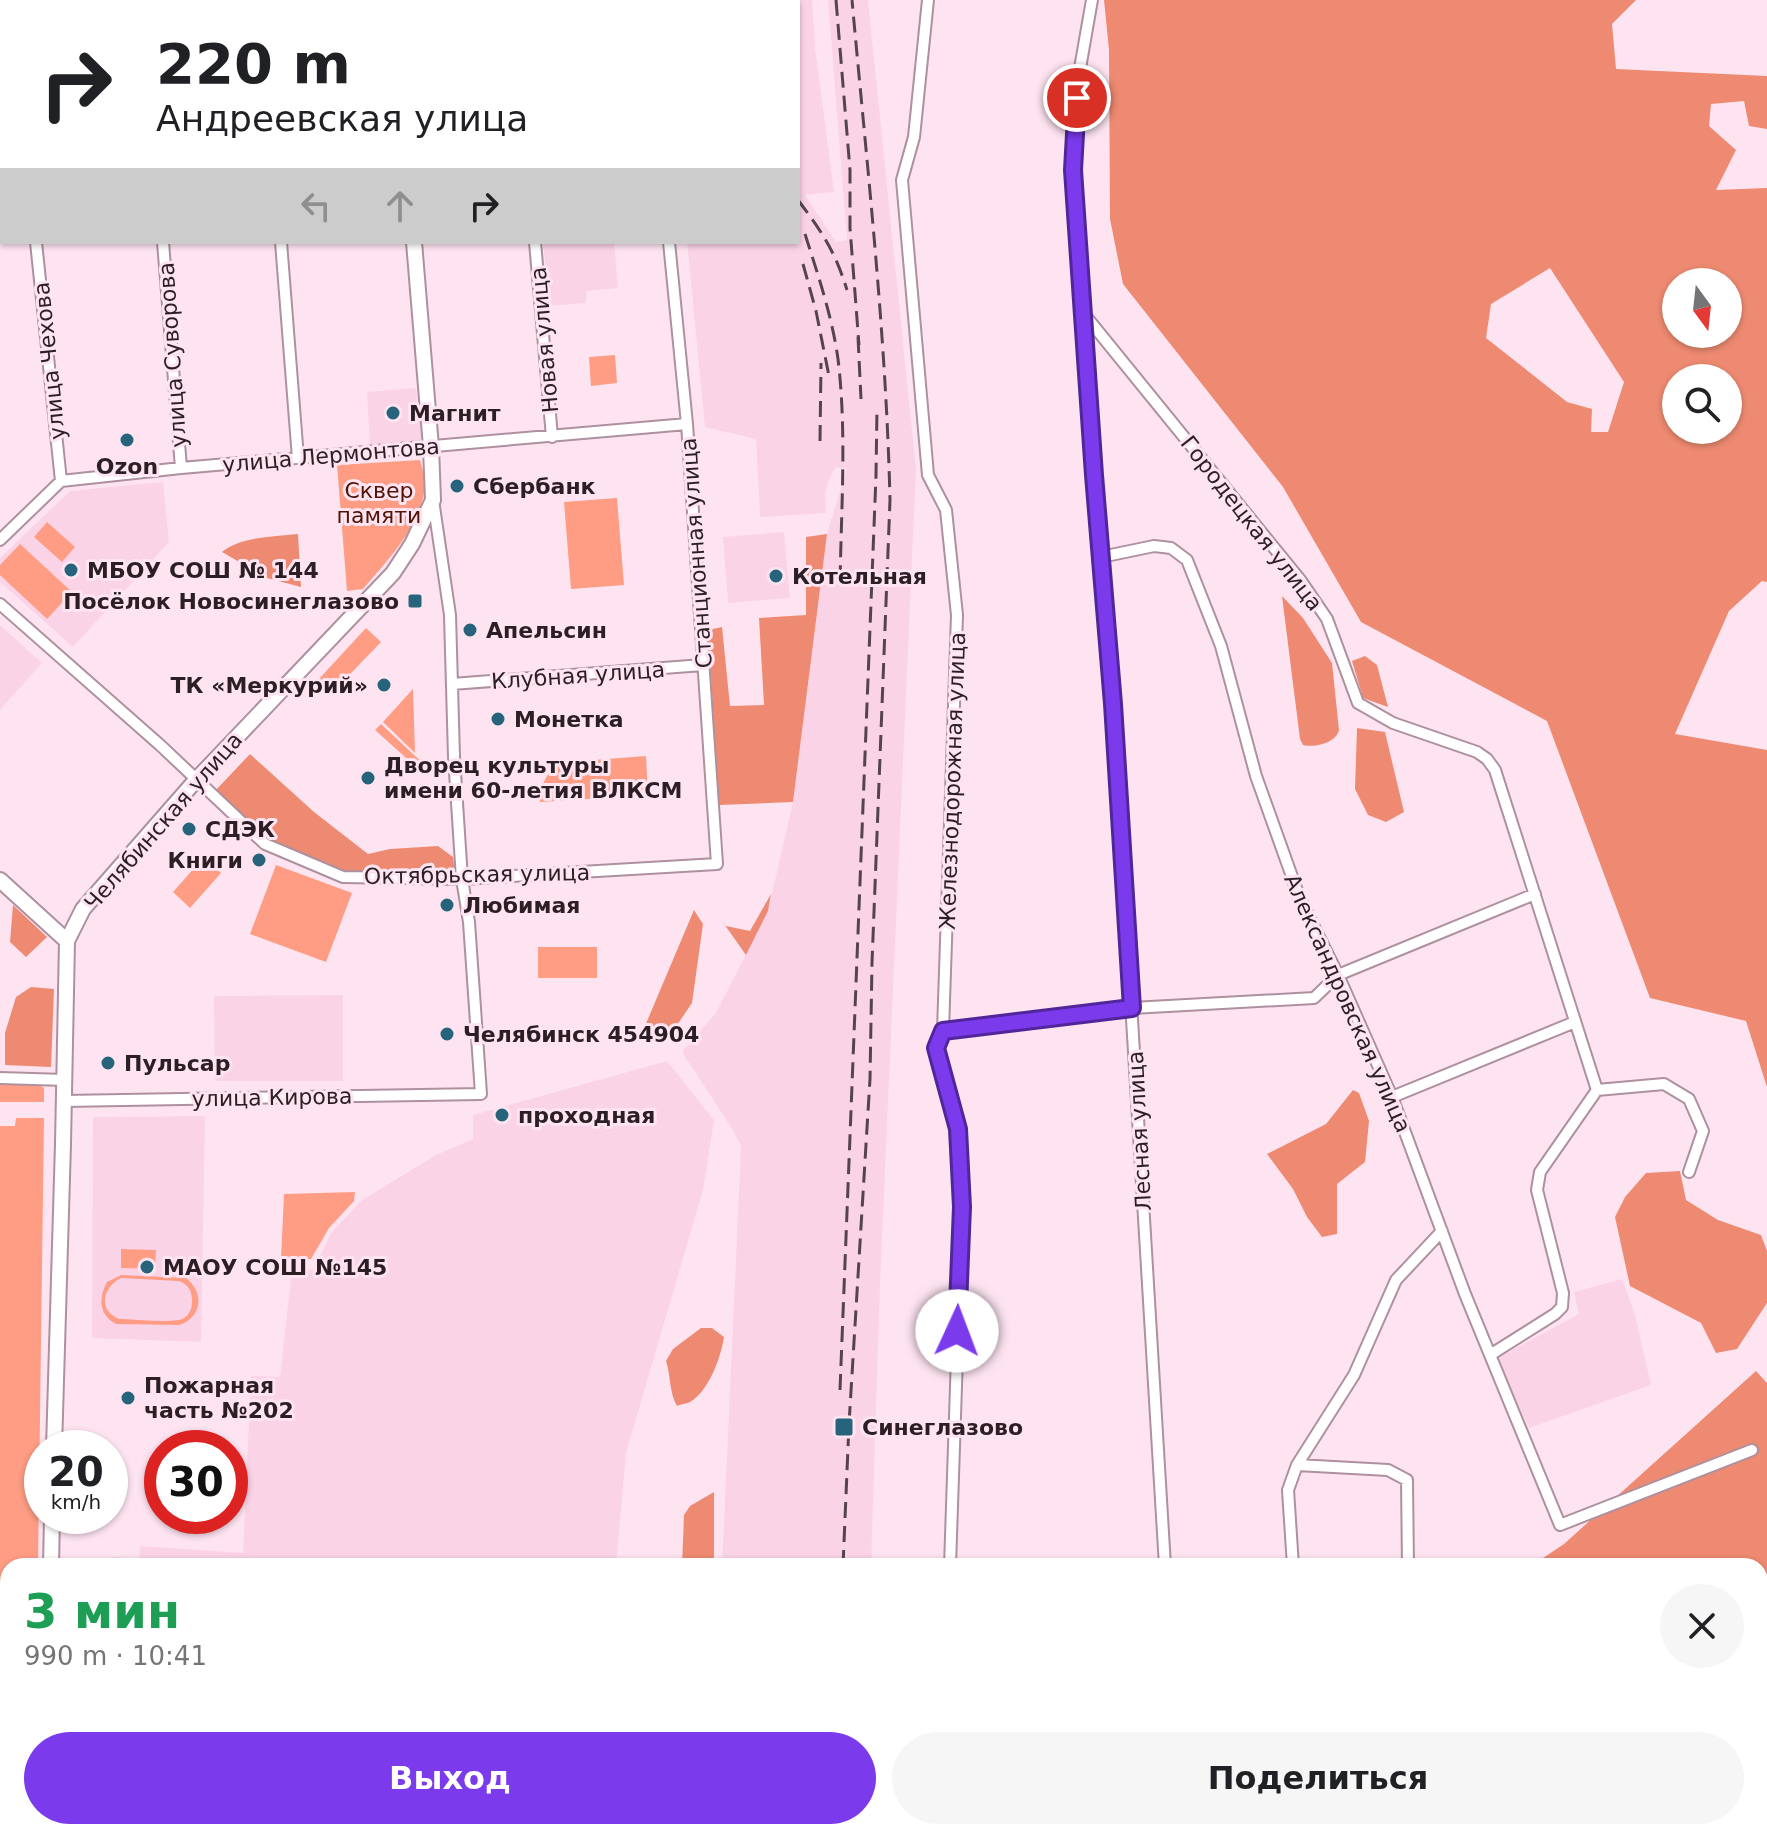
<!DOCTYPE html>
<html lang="ru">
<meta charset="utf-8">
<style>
:root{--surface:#fff;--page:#f6f6f6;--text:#202124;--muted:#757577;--accent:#7c3aed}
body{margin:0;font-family:"DejaVu Sans",sans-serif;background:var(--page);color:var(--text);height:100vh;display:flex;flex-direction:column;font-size:30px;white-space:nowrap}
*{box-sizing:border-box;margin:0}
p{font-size:26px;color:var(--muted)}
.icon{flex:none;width:44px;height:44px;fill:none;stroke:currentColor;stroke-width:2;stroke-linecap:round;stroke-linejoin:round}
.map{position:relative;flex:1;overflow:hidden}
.sheet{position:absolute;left:0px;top:1558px;width:1768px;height:282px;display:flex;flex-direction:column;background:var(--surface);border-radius:24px 24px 0 0;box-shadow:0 2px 6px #0004}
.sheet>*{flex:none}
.top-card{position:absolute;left:0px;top:0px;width:800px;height:244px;box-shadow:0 2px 6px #0004;background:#fff;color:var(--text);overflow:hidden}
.needle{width:52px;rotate:165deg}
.fabs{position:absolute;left:1662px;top:268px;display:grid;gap:16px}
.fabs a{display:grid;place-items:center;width:80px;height:80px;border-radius:50%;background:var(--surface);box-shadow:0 2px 6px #0004;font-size:40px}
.speed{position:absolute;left:24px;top:1430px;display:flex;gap:16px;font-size:40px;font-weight:700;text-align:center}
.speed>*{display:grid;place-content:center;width:104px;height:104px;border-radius:50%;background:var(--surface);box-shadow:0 2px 6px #0004;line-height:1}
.speed small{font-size:20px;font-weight:400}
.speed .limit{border:12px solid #d22;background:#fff;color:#111}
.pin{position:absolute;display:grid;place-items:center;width:68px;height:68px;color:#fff;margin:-34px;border:4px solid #fff;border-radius:50%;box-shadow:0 2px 8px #0007}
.me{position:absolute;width:88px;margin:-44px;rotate:2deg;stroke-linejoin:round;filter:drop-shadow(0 0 6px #0008)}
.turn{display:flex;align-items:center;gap:28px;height:168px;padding:0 24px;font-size:36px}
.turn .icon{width:104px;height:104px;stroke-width:2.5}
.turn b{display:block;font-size:56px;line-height:68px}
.lanes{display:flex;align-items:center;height:76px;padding:0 24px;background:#0003;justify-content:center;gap:40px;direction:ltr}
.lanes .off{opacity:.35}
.round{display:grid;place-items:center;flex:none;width:84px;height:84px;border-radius:42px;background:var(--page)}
.summary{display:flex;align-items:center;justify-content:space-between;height:136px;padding:0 24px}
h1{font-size:48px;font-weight:700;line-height:60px;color:#1e9e55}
.primary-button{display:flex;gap:16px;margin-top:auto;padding:16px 24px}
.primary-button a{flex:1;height:92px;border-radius:48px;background:var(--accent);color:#fff;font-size:32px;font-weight:700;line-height:92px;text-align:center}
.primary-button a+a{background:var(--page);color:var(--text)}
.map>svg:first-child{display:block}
.built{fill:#fbd3e7}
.green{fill:#fe9d84;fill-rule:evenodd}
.forest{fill:#ee8a71;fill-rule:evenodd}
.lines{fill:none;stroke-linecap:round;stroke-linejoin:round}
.street-casing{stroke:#ae909f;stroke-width:14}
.secondary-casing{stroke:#ae909f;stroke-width:18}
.street{stroke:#fff;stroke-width:10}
.secondary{stroke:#fff;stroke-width:14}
.rail{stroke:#54454c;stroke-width:3;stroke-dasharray:16 8;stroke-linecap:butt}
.route-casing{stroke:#51269a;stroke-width:20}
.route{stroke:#7c3aed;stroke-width:14}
.poi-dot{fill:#27647b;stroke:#fee4f1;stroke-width:3}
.labels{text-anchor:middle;stroke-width:6;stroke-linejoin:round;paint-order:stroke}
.street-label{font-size:22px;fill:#2b1f25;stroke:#fee4f1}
.poi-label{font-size:22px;font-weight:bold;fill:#2b1f25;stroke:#fee4f1;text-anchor:start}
.park-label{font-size:22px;fill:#511305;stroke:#fee4f1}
</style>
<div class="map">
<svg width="1767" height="1839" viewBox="0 0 1767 1839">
<rect width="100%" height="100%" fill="#fee4f1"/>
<path class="built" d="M 468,0 L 724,0 L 724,2 L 468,2 Z
M 743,0 L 812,0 L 815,47 L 834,192 L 805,195 L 836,242 L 847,240 L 828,0 L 868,0 L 916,469 L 880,1284 L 871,1566 L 722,1566 L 741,1146 L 731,1127 L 682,1052 L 716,1013 L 768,911 L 793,802 L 827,534 L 847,469 L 836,467 L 830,477 L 825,493 L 826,513 L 760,517 L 756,439 L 705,427 L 687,242 L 798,242 L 798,2 L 743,2 Z
M 543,242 L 614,242 L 618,288 L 586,291 L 586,303 L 549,306 Z
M 416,388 L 422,442 L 370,446 L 367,392 Z
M 163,482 L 169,542 L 73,647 L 0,582 L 0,558 L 70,491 Z
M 784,532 L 790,598 L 728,603 L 723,537 Z
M 0,625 L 42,663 L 0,710 Z
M 343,995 L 343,1081 L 215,1081 L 214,996 Z
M 667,1061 L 714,1120 L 703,1190 L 626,1453 L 616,1566 L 111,1566 L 112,1557 L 139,1559 L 140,1546 L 243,1553 L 251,1376 L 280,1377 L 292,1269 L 314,1270 L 331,1233 L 362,1200 L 436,1155 L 473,1139 L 473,1115 Z
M 205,1116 L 201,1342 L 92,1338 L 93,1117 Z
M 1622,1279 L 1635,1315 L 1651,1385 L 1529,1428 L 1496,1359 L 1579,1314 L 1574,1292 Z
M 99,1832 L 700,1832 L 700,1839 L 98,1839 Z
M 738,1832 L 864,1832 L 864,1839 L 739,1839 Z"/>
<path class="green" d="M 615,355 L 617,383 L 591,386 L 589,357 Z
M 420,460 C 422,468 425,476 425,485 C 423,524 387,561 363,589 L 347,591 L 337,465 Z
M 617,498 L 624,585 L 571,589 L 564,502 Z
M 47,522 L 75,547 L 62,562 L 34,537 Z
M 20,544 L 72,592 L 47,619 L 0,575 L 0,565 Z
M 366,628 L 381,642 L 332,693 L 318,680 Z
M 413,689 L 415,753 L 383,722 Z
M 381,724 L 429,769 L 424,774 L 375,730 Z
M 646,756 L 648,795 L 540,802 L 540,789 L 554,763 Z
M 204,857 L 221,873 L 190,908 L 173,892 Z
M 276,865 L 352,893 L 326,962 L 250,934 Z
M 538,947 L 597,947 L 597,978 L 538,978 Z
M 0,1084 L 40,1085 L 44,1088 L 44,1102 L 0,1102 Z
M 16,1118 L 44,1118 L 38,1566 L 8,1566 L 8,1668 L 0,1667 L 0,1126 L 15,1126 Z
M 355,1192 L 354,1201 L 329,1228 L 311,1259 L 281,1259 L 284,1194 Z
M 121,1249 L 156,1250 L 155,1269 L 121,1268 Z
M 121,1275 L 186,1278 C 204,1292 203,1317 179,1325 L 116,1324 C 99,1315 98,1299 107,1282 ZM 121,1278 L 179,1281 C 189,1285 192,1291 192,1301 C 192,1308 190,1314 184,1318 C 176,1324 132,1319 119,1319 C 97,1310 103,1287 121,1278 Z
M 0,1699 L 8,1701 L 8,1832 L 36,1832 L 35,1839 L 0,1839 Z"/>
<path class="forest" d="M 95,0 L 387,0 L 387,2 L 95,2 Z
M 1104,0 L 1636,0 L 1612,24 L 1616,69 L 1767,76 L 1767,129 L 1749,126 L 1744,101 L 1711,104 L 1709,126 L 1736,150 L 1716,190 L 1767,188 L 1767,582 L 1762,581 L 1729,611 L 1675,734 L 1767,750 L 1767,1087 L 1746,1021 L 1650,998 L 1547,721 L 1361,622 L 1283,487 L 1123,284 L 1110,219 L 1109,50 ZM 1550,268 L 1624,382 L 1608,432 L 1591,432 L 1592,409 L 1567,402 L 1486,338 L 1491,304 ZM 1676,282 L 1728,282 L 1728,334 L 1676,334 ZM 1676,378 L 1728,378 L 1728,430 L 1676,430 Z
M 298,534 L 301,587 L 267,578 L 222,552 C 242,536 273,537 298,534 Z
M 827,534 L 793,802 L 719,805 L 708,630 L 722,627 L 730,706 L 764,705 L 759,618 L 806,615 L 806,537 Z
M 1282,596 L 1303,618 L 1332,663 L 1339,730 C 1336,743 1315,748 1303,745 L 1300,739 Z
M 1365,656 L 1377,665 L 1388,707 L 1363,698 L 1352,661 Z
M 1357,728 L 1385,732 L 1404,812 L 1386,822 L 1368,815 L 1355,789 Z
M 250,754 L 314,812 L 368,854 L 390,849 L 438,846 L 453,857 L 455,873 L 344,871 L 268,840 L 215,791 Z
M 771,894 L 768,911 L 746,955 L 722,921 L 726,926 L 750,931 Z
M 13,905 L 47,937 L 26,957 L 10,942 Z
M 694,910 L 703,924 L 692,1003 L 671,1034 L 645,1026 Z
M 31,987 L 54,989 L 51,1067 L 5,1065 L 5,1033 L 16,997 Z
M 1353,1090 L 1359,1093 L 1369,1121 L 1365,1162 L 1337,1184 L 1337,1234 L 1322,1237 L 1307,1217 L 1293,1189 L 1267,1154 L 1326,1124 Z
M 1680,1171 L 1686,1200 L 1718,1220 L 1761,1235 L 1767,1251 L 1767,1303 L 1737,1349 L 1716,1353 L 1701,1323 L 1630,1286 L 1615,1217 L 1625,1197 L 1646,1173 Z
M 701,1328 L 712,1328 L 724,1337 C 721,1357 709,1391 690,1402 C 688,1403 679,1405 677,1406 C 669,1392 671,1376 666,1361 L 673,1349 Z
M 1756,1371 L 1767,1383 L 1767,1763 L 1760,1765 L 1760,1566 L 1531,1566 L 1564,1544 Z
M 714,1492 L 714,1566 L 682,1566 L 684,1515 L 690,1506 Z"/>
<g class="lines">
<defs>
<path id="street" d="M 928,0 L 914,137 L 902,180 L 928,475 L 946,510 L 957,615 L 943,1031 L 936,1048 L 958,1129 L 962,1207 L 950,1566
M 1092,0 L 1079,74 L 1073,170 L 1094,475 L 1113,704 L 1165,1566
M 738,2 L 739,0
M 0,148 L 2,147
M 36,242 L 61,481
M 163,242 L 181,468
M 281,242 L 298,458
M 535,242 L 552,437
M 1084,314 L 1301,581 L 1327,619 L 1358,703 L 1393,723 L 1477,752 L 1487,759 L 1495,770 L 1597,1090
M 0,540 L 61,481 L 181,468 L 687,424
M 1101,557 L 1154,546 L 1171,548 L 1187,560 L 1221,646 L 1256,776 L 1300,899 L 1338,975 L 1392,1097 L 1465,1294 L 1560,1525 L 1752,1450
M 0,604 L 160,745 L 265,844 L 343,877 L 462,879 L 717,864 L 687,424 L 669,242
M 452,684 L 703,665
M 943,1031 L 1132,1008 L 1314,998 L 1338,975 L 1535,894
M 0,1078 L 65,1080
M 1597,1090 L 1664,1084 L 1689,1099 L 1703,1131 L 1689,1172
M 1392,1097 L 1575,1022
M 64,1101 L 481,1094 L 469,922 L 462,879 L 454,757 L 450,615 L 433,500
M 1490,1355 L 1555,1314 L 1562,1307 L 1563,1293 L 1537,1190 L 1540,1172 L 1597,1090
M 1297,1465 L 1388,1470 L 1407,1480 L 1408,1566
M 1293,1566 L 1288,1490 L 1297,1465 L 1354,1375 L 1396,1280 L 1442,1231
M 0,1680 L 8,1680
M 1180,1832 L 1181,1839
M 1393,1832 L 1394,1839
M 930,1839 L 931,1832
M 1341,1839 L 1342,1832
M 1495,1839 L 1498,1832"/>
<path id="secondary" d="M 74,0 L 75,2
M 0,880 L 67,941
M 54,1448 L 63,1144 L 67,941 L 83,909 L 196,780 L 393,573 L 412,544 L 433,500 L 431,447 L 414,242
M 51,1566 L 52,1516
M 45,1839 L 46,1832"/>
</defs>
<use href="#street" class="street-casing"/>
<use href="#secondary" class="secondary-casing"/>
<use href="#street" class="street"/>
<use href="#secondary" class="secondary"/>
<path class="rail" d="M 657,0 L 658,2
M 836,0 L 850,170 L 850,228 L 859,345
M 798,200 C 822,232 835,251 847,290
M 805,234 C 818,275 832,316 838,359 C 847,434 841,510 840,586
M 803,264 L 816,311 L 829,376
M 858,337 L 861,399
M 820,441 L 821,363
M 840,1390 L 876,476 L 877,407
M 843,1566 L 849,1424 L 870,1079 L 872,963 L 890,500 C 886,333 867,166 852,0
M 822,1839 L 822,1832"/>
</g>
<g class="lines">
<defs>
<path id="route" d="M 957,1331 L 962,1207 L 958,1129 L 936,1048 L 943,1031 L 1132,1008 L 1113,704 L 1094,475 L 1073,170 L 1077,98"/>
</defs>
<use href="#route" class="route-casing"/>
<use href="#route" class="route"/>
</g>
<g class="poi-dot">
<circle cx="393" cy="413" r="8"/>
<circle cx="127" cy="440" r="8"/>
<circle cx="457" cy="486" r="8"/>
<circle cx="71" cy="570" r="8"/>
<circle cx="776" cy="576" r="8"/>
<rect x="407" y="593" width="16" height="16" rx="4"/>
<circle cx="470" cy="630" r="8"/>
<circle cx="384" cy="685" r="8"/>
<circle cx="498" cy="719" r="8"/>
<circle cx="368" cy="778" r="8"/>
<circle cx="189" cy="829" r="8"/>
<circle cx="259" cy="860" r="8"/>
<circle cx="447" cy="905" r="8"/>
<circle cx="447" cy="1034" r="8"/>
<circle cx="108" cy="1063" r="8"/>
<circle cx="502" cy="1115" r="8"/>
<circle cx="147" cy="1267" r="8"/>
<circle cx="128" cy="1398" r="8"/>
<rect x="834" y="1417" width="20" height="20" rx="4"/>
</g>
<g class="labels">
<g class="street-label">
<text transform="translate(544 340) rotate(-95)" y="8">Новая улица</text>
<text transform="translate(172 355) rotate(-94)" y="8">улица Суворова</text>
<text transform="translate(49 361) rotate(-96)" y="8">улица Чехова</text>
<text transform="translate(331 455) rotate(-5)" y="8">улица Лермонтова</text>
<text transform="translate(1252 523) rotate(52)" y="8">Городецкая улица</text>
<text transform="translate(696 553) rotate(-94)" y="8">Станционная улица</text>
<text transform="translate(578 675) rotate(-4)" y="8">Клубная улица</text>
<text transform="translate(952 781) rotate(-88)" y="8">Железнодорожная улица</text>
<text transform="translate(163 821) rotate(-49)" y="8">Челябинская улица</text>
<text transform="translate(477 874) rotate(-1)" y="8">Октябрьская улица</text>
<text transform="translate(1348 1003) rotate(66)" y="8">Александровская улица</text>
<text transform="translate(272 1097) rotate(-1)" y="8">улица Кирова</text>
<text transform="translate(1139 1131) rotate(-93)" y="8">Лесная улица</text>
</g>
<g class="poi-label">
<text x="409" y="421">Магнит</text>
<text x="127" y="474" text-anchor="middle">Ozon</text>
<text x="473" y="494">Сбербанк</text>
<text x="87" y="578">МБОУ СОШ № 144</text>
<text x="792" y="584">Котельная</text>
<text x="399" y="609" text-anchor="end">Посёлок Новосинеглазово</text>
<text x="486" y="638">Апельсин</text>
<text x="368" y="693" text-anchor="end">ТК «Меркурий»</text>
<text x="514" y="727">Монетка</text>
<text x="384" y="773">Дворец культуры<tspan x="384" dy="25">имени 60-летия ВЛКСМ</tspan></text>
<text x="205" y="837">СДЭК</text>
<text x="243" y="868" text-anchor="end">Книги</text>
<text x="463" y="913">Любимая</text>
<text x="463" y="1042">Челябинск 454904</text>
<text x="124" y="1071">Пульсар</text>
<text x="518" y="1123">проходная</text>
<text x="163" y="1275">МАОУ СОШ №145</text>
<text x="144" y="1393">Пожарная<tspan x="144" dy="25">часть №202</tspan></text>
<text x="862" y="1435">Синеглазово</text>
</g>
<g class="park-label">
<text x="379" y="498">Сквер<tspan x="379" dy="25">памяти</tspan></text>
</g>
</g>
</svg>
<div class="fabs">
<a><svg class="needle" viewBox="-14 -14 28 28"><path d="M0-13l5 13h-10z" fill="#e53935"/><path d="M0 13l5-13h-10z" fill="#757577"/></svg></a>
<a><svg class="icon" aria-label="search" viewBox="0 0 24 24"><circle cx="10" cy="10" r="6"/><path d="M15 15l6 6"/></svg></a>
</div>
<div class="speed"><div>20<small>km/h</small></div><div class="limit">30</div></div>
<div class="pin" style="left:1077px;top:98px;background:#d93025"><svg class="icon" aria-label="arrive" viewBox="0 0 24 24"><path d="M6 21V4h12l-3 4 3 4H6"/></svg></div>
<svg class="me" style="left:957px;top:1331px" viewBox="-20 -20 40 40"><circle r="19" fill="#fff"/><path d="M0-13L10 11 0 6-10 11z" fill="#7c3aed"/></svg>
<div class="top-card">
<div class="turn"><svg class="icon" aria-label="right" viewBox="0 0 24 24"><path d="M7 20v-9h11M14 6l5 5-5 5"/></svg><div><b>220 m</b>Андреевская улица</div></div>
<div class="lanes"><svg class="icon off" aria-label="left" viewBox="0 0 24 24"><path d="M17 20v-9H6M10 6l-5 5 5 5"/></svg><svg class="icon off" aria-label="ahead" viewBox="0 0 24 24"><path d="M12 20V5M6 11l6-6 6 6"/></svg><svg class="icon" aria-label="right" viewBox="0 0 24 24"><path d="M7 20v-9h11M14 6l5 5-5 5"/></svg></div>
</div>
<section class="sheet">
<div class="summary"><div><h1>3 мин</h1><p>990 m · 10:41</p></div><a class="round"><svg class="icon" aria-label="close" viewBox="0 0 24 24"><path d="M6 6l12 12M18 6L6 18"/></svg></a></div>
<div class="primary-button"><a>Выход</a><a>Поделиться</a></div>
</section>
</div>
